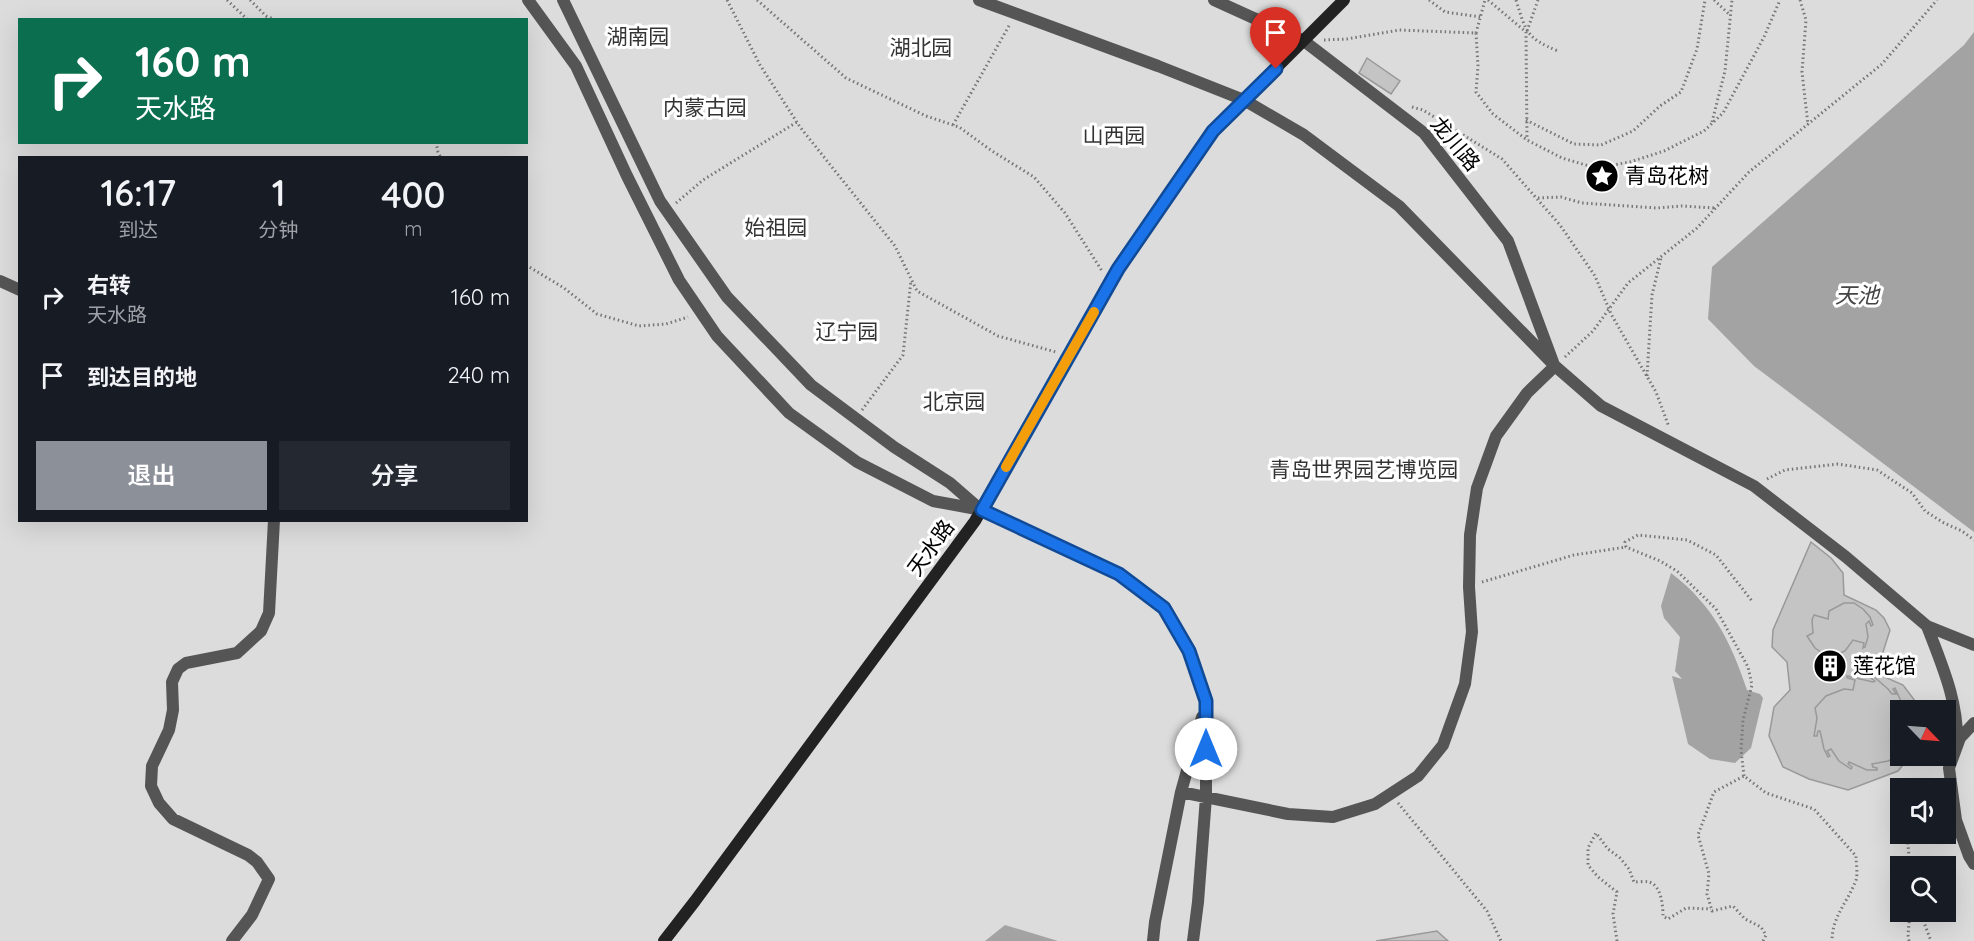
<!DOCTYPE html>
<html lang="zh">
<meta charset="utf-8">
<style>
:root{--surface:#171b24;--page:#242831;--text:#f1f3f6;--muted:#9ea1a6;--accent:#8c9099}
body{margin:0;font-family:Quicksand,"Noto Sans SC",sans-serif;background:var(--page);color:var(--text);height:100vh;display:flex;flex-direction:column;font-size:22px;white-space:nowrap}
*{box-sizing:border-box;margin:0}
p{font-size:20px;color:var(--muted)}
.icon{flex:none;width:33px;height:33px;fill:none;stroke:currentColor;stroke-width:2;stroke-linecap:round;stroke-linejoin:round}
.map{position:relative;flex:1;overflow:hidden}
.details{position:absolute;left:18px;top:156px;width:510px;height:366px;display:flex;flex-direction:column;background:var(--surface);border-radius:0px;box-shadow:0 6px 24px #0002}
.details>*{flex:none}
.top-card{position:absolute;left:18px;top:18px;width:510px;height:126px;border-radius:0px;box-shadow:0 6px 24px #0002;background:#0b6e4f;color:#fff;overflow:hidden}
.needle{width:39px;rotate:115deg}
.controls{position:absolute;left:1890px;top:700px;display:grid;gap:12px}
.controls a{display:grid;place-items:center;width:66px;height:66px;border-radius:0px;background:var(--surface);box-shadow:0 6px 24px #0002;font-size:30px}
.pin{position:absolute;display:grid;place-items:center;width:51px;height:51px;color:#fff;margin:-62px -26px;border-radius:50% 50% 50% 0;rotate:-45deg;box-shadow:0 0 6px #0007}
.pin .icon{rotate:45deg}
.me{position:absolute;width:66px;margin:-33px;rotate:0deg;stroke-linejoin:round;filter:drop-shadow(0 0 4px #0008)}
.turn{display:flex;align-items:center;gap:21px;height:126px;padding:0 18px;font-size:27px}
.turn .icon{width:78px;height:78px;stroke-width:2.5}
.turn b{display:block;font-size:42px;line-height:51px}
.eta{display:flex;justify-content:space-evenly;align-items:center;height:102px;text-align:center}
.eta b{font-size:36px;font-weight:600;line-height:42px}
.action{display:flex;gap:12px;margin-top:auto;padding:12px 18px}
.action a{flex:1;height:69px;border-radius:0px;background:var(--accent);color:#fff;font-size:24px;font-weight:600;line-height:69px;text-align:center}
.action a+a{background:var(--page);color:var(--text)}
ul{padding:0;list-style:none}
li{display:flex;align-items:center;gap:18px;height:78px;padding:0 18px}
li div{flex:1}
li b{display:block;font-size:22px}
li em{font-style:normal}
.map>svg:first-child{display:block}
.green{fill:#dcdcdc;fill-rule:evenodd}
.water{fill:#a3a3a3}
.building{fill:#c4c4c4;stroke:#999;stroke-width:1.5}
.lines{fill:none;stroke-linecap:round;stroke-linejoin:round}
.path{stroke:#777;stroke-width:3;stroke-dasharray:1.5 3;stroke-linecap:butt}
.street{stroke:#555;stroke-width:12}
.secondary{stroke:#222;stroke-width:12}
.route-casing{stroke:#114b97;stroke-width:15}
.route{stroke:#1a73e8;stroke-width:10}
.slow{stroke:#f59e0b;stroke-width:10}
.labels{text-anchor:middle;stroke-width:6;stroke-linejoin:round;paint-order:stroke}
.park-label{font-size:21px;fill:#333;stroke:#fff}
.street-label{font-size:21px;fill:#000;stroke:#fff}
.poi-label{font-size:21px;fill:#000;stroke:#fff;text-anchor:start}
.water-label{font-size:22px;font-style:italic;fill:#444;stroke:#fff}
</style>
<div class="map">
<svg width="1974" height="941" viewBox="0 0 1974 941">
<rect width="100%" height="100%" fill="#fff"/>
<path class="green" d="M 0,0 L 1974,0 L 1974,941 L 0,941 ZM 20,20 L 526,20 L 526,142 L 20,142 ZM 20,158 L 526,158 L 526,520 L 20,520 ZM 1900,711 L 1946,711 L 1946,756 L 1900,756 ZM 1900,789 L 1946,789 L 1946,834 L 1900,834 ZM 1900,867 L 1946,867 L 1946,912 L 1900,912 Z"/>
<path class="water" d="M 1974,32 L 1974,532 L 1754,366 L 1708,319 L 1712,267 L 1964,45 Z
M 1671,573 C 1681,581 1691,589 1699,599 C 1722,624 1736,657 1747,690 L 1760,694 L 1763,698 L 1751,748 L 1735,763 L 1710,759 L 1688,744 L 1672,676 L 1682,679 L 1675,671 L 1680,637 L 1664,618 L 1661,606 Z
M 1005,925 L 1058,941 L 985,941 Z"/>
<path class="building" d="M 1367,58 L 1400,81 L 1391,94 L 1359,73 Z
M 1811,542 L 1831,558 L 1843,573 L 1844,595 L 1876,610 L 1884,618 L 1890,630 L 1883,652 L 1869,670 L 1903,685 L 1922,710 L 1900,711 L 1900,756 L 1910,756 L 1898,771 L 1848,790 L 1809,779 L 1783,767 L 1769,736 L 1774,707 L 1790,690 L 1787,662 L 1772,647 L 1773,630 Z
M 1844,603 L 1854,603 L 1863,609 L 1870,617 L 1873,625 L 1871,626 L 1869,621 L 1866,624 L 1868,637 L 1865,647 L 1863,648 L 1864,643 L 1853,640 L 1845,651 L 1834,656 L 1825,655 L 1815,648 L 1807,636 L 1813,633 L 1812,620 L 1814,615 L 1828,619 L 1829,611 Z
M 1872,675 L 1888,689 L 1892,694 L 1896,694 L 1893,689 L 1895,688 L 1900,699 L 1903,711 L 1900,711 L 1900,747 L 1891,754 L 1893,757 L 1899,756 L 1888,761 L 1872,764 L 1873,767 L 1877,768 L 1877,770 L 1867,770 L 1849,762 L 1848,764 L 1852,767 L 1851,769 L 1839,761 L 1831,749 L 1827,751 L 1830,756 L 1828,757 L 1824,749 L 1820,731 L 1818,731 L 1817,736 L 1814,736 L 1817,718 L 1815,708 L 1826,696 L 1844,689 L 1853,690 L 1855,680 L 1847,678 L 1847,676 L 1873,682 L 1875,681 L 1871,678 Z
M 1437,931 L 1448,941 L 1376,941 Z"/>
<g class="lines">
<path class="path" d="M 227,0 L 248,20
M 250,0 L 266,16 L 276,20
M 727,0 L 760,65 L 800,127 L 895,246 L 917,291 L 998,336 L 1056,352
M 757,0 L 846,78 L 926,116 L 959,127 L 992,151 L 1034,177 L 1065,213 L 1102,271
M 1429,0 L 1445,12 L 1481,17
M 1488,0 L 1526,32 L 1527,140
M 1516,0 C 1526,32 1526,38 1558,51
M 1714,0 L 1730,15
M 1800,0 L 1806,20 L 1802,72 L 1808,125
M 1527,31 L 1538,0
M 1476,33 L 1485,0
M 1324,40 L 1347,39 L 1399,30 L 1476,33 L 1478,66 L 1476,92 L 1493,114 L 1527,140 L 1562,158 L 1596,168 L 1630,162 L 1664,151 L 1704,131 L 1723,113 L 1764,37 L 1780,0
M 1412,107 L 1423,110 L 1502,159 L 1560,225 L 1595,276 L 1611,314 L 1656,392 L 1669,427
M 1526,120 L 1574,144 L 1601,145 L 1633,131 L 1660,106 L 1681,92 L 1697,49 L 1705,0
M 1712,122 L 1725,71 L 1732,0
M 953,125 L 1010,24
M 436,142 L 438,152 L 441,158
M 1538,198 L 1561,197 L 1582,203 L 1657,208 L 1681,206 L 1715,208
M 676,203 L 703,180 L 797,122
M 526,265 L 564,288 L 597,314 L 639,326 L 666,324 L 688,317
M 1565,357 L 1593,331 L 1628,283 L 1697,228 L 1749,172 L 1882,64 L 1937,0
M 1647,376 L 1652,295 L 1661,258
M 862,410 L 903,355 L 911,280
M 1767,479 L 1785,470 L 1838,464 L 1877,470 L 1912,493 L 1925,511 L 1944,523 L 1962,531 L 1974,540
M 1482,582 L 1574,555 L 1626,547
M 1744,776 L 1741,750 L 1743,720 L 1752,685 L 1748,667 L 1716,609 L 1677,571 L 1660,561 L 1626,547 L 1625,542 L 1638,535 L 1687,540 L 1716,555 L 1752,601
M 1926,789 L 1937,779
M 1398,803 L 1487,911 L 1501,941
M 1907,834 L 1910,867
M 1920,912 L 1931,941
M 1617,941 L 1613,914 L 1617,892 L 1598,877 L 1588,865 L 1588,848 L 1596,833 L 1608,849 L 1620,858 L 1629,869 L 1634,882 C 1638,882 1645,881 1649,882 C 1661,885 1663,905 1663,916 L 1668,919 L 1686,908 L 1711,909
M 1763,941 L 1766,935 L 1761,927 L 1745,919 L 1733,906 L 1712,911 L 1707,894 L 1709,874 L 1698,835 L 1714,792 L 1744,776 L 1766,793 L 1814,809 L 1856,856 C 1856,863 1858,873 1856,880 C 1848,902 1832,916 1832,941
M 1909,941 L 1908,935 L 1910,912"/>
<path class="street" d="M 528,0 L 576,66 L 627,176 L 679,280 L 717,336 L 789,413 L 857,462 L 933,501 L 982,510 L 1119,574 L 1164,608 L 1189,651 L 1206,701 L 1206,797 L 1198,902 L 1193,941
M 563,0 L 660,201 L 727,297 L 811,385 L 894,447 L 950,483 L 981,510
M 979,0 L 1158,66 L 1244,100 L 1304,135 L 1399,206 L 1555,366 L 1601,406 L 1754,486 L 1846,557 L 1927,626 L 1974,645
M 1214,0 L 1304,41 L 1424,133 L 1508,241 L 1553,362
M 0,281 L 20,290
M 1927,626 C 1942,665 1959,703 1957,746
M 1974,723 L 1960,738 L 1949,768 L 1956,820 L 1969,856 L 1974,864
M 1181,792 L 1288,814 L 1333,817 L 1375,804 L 1418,776 L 1443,745 L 1465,684 L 1472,632 L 1469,587 L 1470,535 L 1477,488 L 1496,436 L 1527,393 L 1555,366
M 232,941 L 252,915 L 269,879 L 257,862 L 248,855 L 173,819 L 159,803 L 151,786 L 152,766 L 169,730 L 173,710 L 172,682 L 178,669 L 186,663 L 237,653 L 261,631 L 269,613 L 274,520
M 1153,941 L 1155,922 L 1181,792 L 1202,717"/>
<path class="secondary" d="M 664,941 L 695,901 L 975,521 L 1118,269 L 1213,131 L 1344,0"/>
</g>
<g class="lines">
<defs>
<path id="route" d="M 1206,749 L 1206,701 L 1189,651 L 1164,608 L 1119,574 L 982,510 L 1118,269 L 1213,131 L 1276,69"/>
</defs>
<use href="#route" class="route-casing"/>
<use href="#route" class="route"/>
<path class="slow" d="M 1006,467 L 1094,312"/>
</g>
<defs>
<symbol id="sight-disc" viewBox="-11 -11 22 22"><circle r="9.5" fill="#000" stroke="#fff"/><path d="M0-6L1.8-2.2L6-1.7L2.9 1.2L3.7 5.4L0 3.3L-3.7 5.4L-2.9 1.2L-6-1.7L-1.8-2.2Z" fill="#fff"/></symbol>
<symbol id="building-disc" viewBox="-11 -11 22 22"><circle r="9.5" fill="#000" stroke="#fff"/><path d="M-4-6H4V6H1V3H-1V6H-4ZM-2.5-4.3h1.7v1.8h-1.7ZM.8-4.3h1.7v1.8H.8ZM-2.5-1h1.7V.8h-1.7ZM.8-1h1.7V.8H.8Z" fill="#fff"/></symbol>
</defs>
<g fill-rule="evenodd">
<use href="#sight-disc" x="1583" y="157" width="38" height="38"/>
<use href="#building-disc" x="1811" y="647" width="38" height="38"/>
</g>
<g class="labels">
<g class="park-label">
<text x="638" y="44">湖南园</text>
<text x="921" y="55">湖北园</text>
<text x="705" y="115">内蒙古园</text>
<text x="1114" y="143">山西园</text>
<text x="776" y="235">始祖园</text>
<text x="847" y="339">辽宁园</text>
<text x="954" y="409">北京园</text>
<text x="1364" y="477">青岛世界园艺博览园</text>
</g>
<g class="street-label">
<text transform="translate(1455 144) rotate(50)" y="7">龙川路</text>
<text transform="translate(931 548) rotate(-54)" y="7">天水路</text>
</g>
<g class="poi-label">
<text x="1625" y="183">青岛花树</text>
<text x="1853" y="673">莲花馆</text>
</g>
<g class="water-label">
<text x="1857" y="303">天池</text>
</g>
</g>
</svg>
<div class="controls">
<a><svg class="needle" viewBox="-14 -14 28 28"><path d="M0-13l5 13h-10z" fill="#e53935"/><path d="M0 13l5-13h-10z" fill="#9ea1a6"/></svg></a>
<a><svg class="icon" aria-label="sound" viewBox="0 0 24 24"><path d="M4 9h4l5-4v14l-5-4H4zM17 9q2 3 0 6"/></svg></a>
<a><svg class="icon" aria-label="search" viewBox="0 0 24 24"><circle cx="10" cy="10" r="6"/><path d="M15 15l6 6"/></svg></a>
</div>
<div class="pin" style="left:1276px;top:69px;background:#d93025"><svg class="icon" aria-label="arrive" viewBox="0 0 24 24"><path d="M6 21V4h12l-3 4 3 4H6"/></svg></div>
<svg class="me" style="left:1206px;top:749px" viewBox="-20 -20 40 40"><circle r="19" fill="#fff"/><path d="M0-13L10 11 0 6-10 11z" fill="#1a73e8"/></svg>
<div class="top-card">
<div class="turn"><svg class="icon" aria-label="right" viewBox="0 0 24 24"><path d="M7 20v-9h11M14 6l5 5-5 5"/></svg><div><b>160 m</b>天水路</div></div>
</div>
<section class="details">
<div class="eta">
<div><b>16:17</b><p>到达</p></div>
<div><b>1</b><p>分钟</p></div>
<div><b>400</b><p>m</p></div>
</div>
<ul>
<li><svg class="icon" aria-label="right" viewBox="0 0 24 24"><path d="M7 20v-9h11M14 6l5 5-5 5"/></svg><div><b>右转</b><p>天水路</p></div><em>160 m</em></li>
<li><svg class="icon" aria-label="arrive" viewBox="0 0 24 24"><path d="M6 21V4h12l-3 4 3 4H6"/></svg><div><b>到达目的地</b></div><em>240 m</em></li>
</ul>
<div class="action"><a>退出</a><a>分享</a></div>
</section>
</div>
